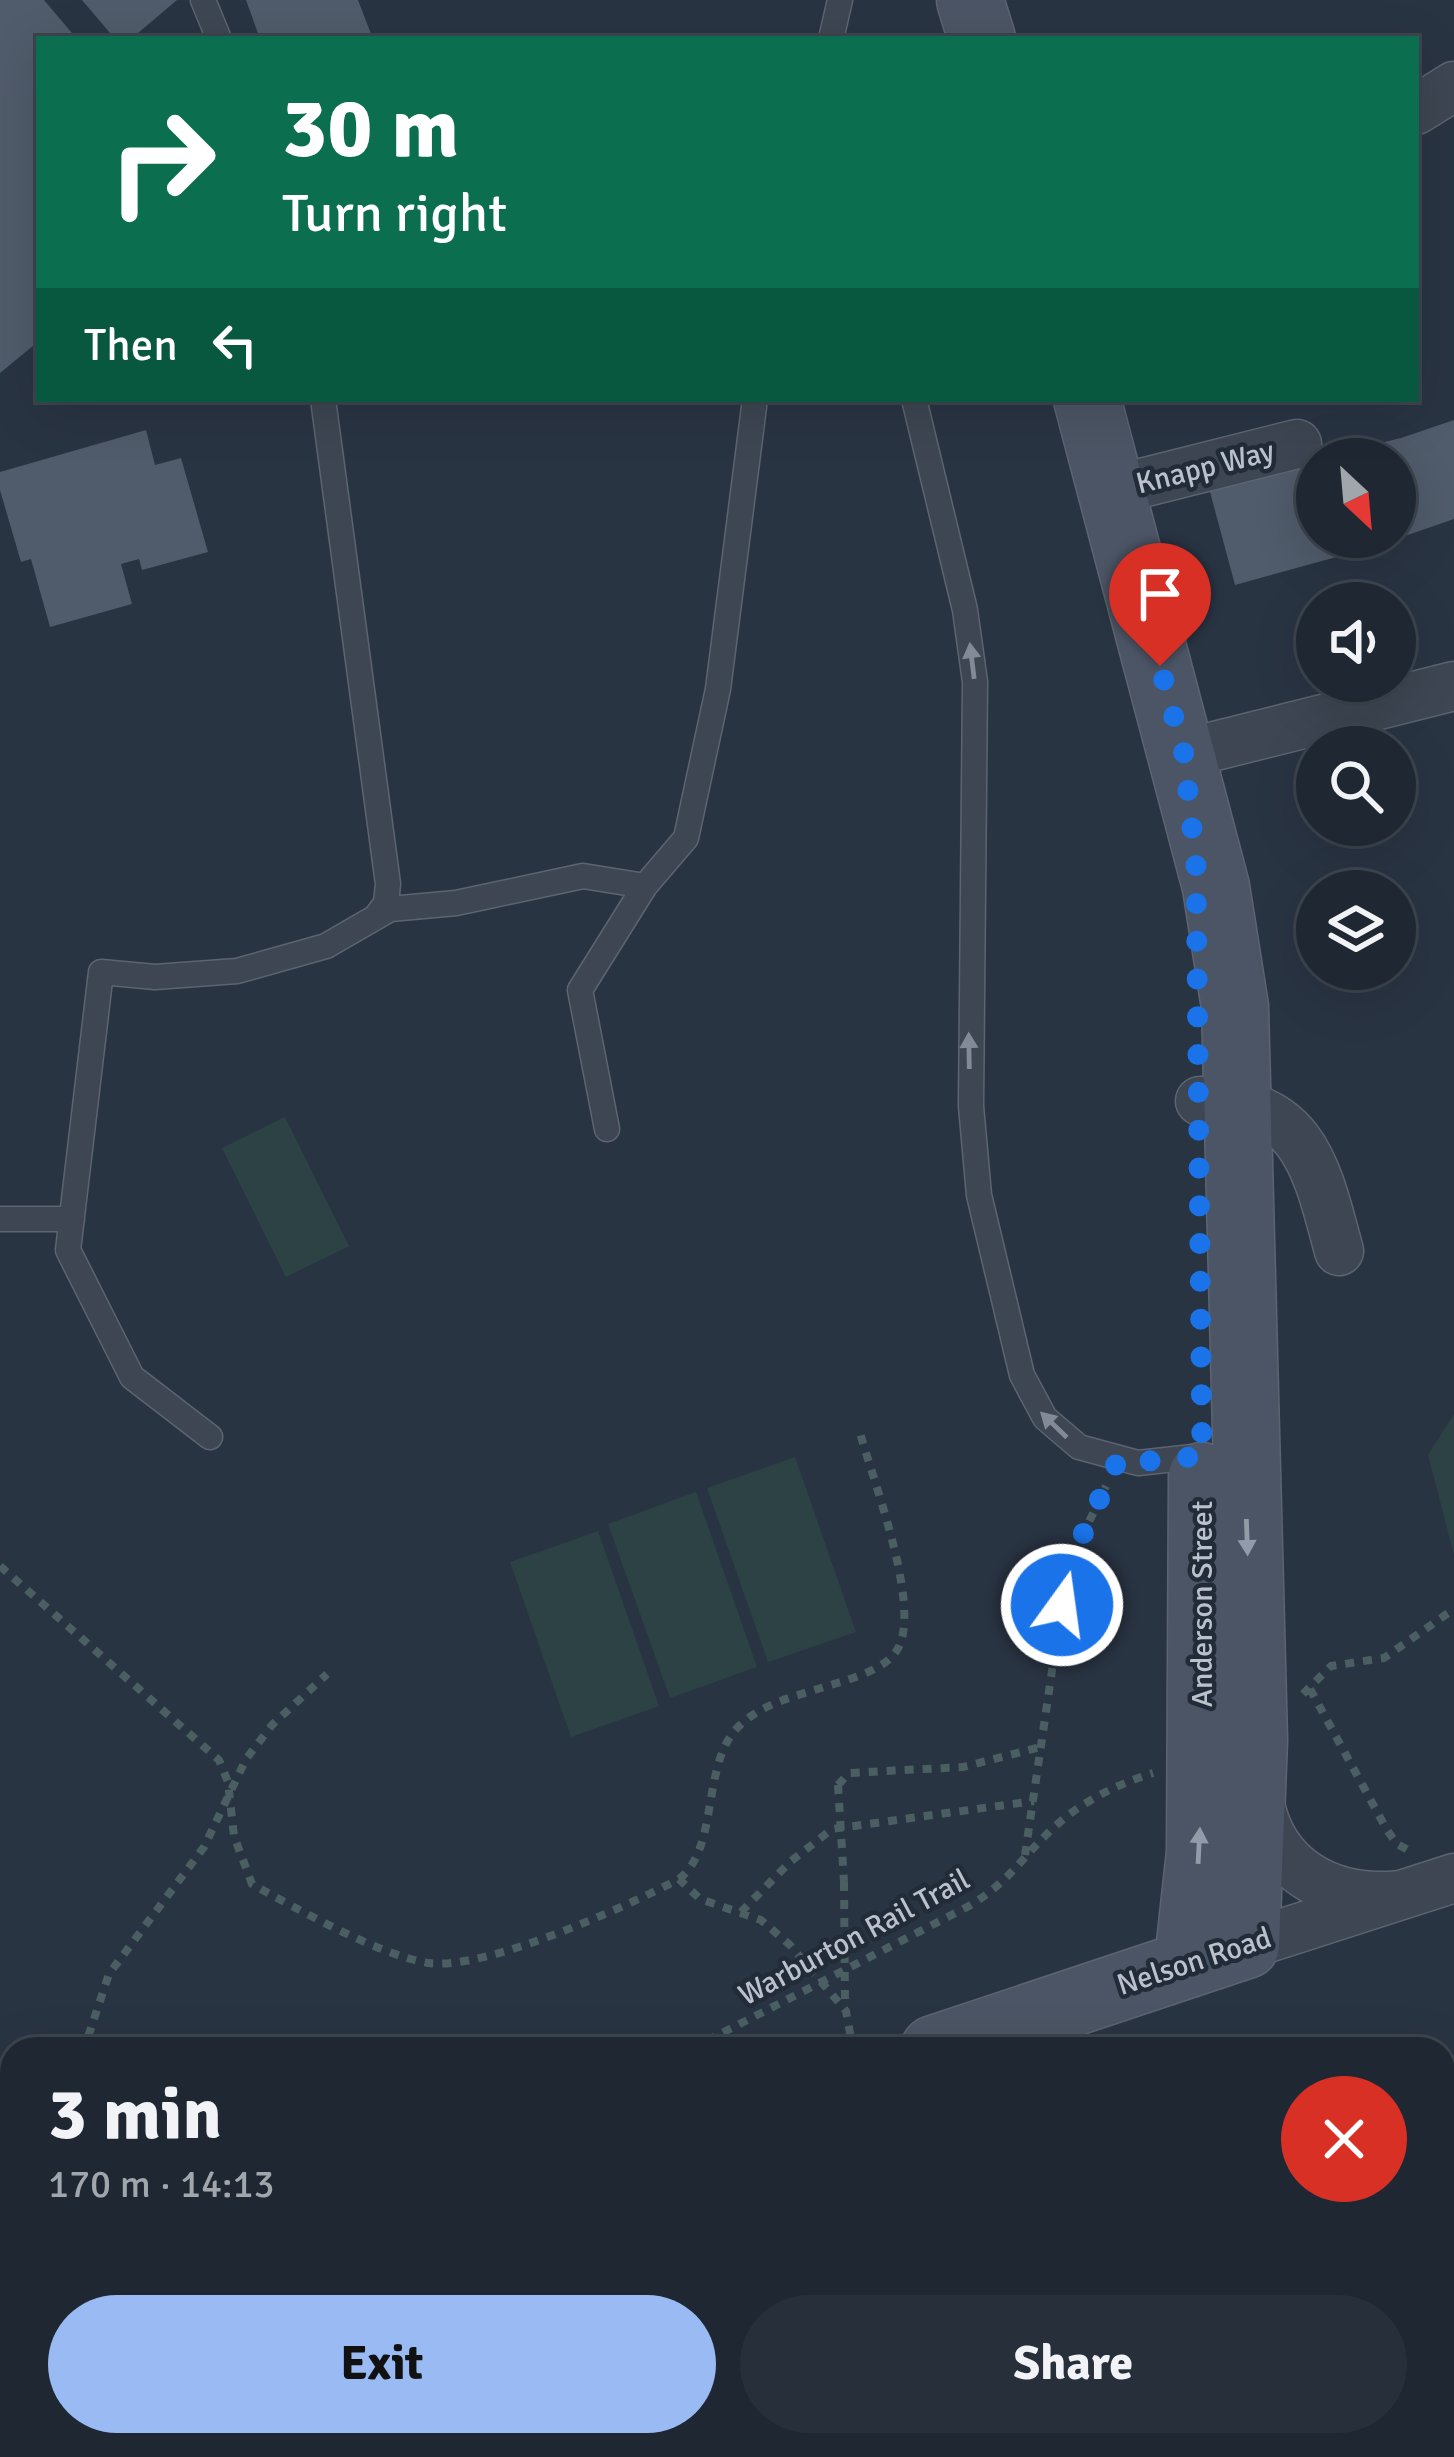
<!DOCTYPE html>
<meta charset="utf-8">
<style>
:root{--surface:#1f2732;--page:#272f3a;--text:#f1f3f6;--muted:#a1a5ac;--line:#3c444d;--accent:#99baf3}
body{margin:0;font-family:Signika,sans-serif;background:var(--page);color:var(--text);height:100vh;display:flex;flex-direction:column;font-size:45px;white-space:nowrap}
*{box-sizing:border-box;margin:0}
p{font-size:39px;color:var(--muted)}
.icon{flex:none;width:66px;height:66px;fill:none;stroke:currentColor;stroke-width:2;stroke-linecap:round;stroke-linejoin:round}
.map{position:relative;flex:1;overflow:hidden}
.drawer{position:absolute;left:0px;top:2037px;width:1455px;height:420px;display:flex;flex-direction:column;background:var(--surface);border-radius:36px 36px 0 0;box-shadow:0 12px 48px #0002,0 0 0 3px var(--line)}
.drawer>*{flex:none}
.banner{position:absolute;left:36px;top:36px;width:1383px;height:366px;border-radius:0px;box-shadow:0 12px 48px #0002,0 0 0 3px var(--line);background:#0b6e4f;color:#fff;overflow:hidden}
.needle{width:78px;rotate:154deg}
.controls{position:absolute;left:1296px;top:438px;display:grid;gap:24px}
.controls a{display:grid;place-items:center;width:120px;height:120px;border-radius:50%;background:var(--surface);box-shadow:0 12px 48px #0002,0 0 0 3px var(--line);font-size:60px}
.pin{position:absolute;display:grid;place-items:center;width:102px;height:102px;color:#fff;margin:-123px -51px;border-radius:50% 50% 50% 0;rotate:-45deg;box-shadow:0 0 12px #0007}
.pin .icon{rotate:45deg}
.me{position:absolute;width:132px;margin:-66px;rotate:14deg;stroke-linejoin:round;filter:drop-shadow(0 0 9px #0008)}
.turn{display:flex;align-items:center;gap:42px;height:252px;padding:0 48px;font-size:54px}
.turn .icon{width:156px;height:156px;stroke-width:2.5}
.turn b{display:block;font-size:84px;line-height:102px}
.then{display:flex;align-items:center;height:114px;padding:0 48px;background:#0003;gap:24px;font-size:45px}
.round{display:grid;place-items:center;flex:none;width:126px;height:126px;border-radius:63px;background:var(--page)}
.head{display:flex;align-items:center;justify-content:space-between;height:204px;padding:0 48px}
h1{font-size:72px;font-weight:800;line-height:90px}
.action{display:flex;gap:24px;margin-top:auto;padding:24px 48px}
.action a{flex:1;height:138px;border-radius:72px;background:var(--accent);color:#111;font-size:48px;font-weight:800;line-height:138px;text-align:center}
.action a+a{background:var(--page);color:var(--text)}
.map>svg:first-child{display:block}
.green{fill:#2c4245}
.building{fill:#505b6b}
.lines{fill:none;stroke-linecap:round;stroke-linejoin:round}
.lane-casing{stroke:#5c6470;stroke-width:27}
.street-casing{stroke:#5c6470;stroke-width:51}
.secondary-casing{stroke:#5c6470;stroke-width:69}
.path{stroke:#4b5f62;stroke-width:8;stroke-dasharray:9 9;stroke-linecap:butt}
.lane{stroke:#3d4652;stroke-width:24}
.street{stroke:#3d4652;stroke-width:48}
.secondary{stroke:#4c5565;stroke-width:66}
.path-bridge{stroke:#4b5f62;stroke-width:8;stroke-dasharray:9 9;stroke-linecap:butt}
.oneway{fill:#828a95}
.oneway2{fill:#949ba8}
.route{stroke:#1a73e8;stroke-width:21;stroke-dasharray:0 37.8}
.labels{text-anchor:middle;stroke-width:9;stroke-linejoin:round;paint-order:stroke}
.street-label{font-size:30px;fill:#bbc1cc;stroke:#222b38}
</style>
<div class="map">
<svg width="1454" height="2457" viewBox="0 0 1454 2457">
<rect width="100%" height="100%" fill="#293443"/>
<path class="green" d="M 285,1117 L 349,1246 L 286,1277 L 222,1148 Z
M 1454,1414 L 1454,1555 L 1428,1455 Z
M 795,1457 L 856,1632 L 768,1662 L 707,1488 Z
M 696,1492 L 757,1667 L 670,1698 L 608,1524 Z
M 598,1531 L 659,1706 L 571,1737 L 510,1562 Z"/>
<path class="building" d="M 0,0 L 44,0 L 77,39 L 39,39 L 39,341 L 0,373 Z
M 82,0 L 177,0 L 131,39 L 115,39 Z
M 246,0 L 358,0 L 373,39 L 260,39 Z
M 1454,420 L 1454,519 L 1373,547 L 1235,585 L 1206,477 L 1317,457 L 1317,537 L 1395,537 L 1395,459 L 1322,457 L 1401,438 Z
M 146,430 L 155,465 L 181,458 L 208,552 L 142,570 L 139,559 L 121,564 L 132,604 L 50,627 L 31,559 L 21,562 L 0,490 L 0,472 Z"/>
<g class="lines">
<defs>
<path id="lane" d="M 203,0 L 219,39
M 831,39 L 840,0
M 323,399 L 388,884 L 386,903 L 378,914
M 914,399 L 965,610 L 975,682 L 971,1106 L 979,1195 L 1022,1375 L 1045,1418 L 1079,1447 L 1138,1463 L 1202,1456
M 607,1129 L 580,990 L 645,886 L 686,838 L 718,689 L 755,399
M 0,1219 L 72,1219
M 210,1437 L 132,1377 L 68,1250 L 101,972 L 155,977 L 237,971 L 326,946 L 390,909 L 456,903 L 583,876 L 645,886"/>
<path id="street" d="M 1416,110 L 1454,86
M 1114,490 L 1297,444
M 1183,754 L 1454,686
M 1200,1101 C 1304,1101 1316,1165 1339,1251
M 1259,1799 C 1271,1870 1331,1902 1399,1895
M 1246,1945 L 1454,1878"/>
<path id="secondary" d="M 970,0 L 982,39
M 1188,1962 L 1200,1852 L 1202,1476
M 934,2049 L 1246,1945 L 1254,1740 L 1235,1007 L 1216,887 L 1087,399
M 0,2330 L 12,2327"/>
</defs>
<use href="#lane" class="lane-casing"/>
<use href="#street" class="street-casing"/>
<use href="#secondary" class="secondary-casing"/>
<path class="path" d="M 0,1566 L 219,1760 L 228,1782 L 234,1836 L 252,1884 C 297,1909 379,1955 428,1963 C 484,1971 628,1906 679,1879 L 700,1899 L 761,1920 L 790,1945 L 846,2011 L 853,2049
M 1310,1689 L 1387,1830 L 1397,1844 L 1408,1850
M 1303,1694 L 1331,1666 L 1384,1658 L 1454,1609
M 838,1785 L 849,1773 L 963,1767 L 1041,1747
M 1025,1855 L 1067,1568 L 1106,1486
M 679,1879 C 717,1850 703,1774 732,1734 C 754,1706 789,1698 821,1688 C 843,1681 881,1672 895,1653 C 926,1614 871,1476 859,1429
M 844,1882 L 845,2003
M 741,1912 L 790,1862 L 832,1829 L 1034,1801
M 76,2049 L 88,2037 L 109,1974 L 204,1847 L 246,1759 L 272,1725 L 327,1674
M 691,2049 L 969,1906 C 1007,1883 1016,1865 1046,1835 C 1075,1805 1114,1785 1153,1773
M 0,2262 L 12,2259"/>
<use href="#lane" class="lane"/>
<use href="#street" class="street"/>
<use href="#secondary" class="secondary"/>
<path class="path-bridge" d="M 838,1785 L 844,1882"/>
</g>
<defs><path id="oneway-solid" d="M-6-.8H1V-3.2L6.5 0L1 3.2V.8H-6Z" transform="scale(3)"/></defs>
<g class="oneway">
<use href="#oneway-solid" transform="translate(972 661) rotate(-97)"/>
<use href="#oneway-solid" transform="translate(969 1051) rotate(-91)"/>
<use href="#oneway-solid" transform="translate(1054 1425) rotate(-136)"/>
</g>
<g class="oneway2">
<use href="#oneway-solid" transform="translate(1247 1537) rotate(88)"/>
<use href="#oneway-solid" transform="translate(1199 1846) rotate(-87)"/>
</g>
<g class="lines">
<path class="route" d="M 1062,1605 L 1067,1568 L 1118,1460 L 1138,1462 L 1202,1456 L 1196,866 L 1184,754 L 1160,666"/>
</g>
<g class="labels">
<g class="street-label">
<text transform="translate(1205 467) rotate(-14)" y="10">Knapp Way</text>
<text transform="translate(1202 1604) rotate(-90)" y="10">Anderson Street</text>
<text transform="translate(854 1937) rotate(-28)" y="10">Warburton Rail Trail</text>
<text transform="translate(1194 1961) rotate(-18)" y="10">Nelson Road</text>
</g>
</g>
</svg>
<div class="controls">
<a><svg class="needle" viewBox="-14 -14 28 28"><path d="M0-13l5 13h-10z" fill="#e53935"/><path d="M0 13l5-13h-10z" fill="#a1a5ac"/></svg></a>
<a><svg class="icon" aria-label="sound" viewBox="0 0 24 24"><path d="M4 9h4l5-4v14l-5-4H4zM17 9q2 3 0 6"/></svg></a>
<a><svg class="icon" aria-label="search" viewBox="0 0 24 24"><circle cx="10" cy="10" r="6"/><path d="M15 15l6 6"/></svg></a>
<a><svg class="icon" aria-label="layers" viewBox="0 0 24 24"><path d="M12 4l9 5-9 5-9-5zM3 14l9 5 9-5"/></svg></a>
</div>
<div class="pin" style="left:1160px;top:666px;background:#d93025"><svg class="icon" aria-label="arrive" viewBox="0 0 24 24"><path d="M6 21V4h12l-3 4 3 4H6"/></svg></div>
<svg class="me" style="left:1062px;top:1605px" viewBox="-20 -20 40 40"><circle r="17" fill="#1a73e8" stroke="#fff" stroke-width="3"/><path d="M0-11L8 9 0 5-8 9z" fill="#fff"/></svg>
<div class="banner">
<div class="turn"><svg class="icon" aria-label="right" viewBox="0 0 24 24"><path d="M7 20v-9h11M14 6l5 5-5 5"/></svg><div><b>30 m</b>Turn right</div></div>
<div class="then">Then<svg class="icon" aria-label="left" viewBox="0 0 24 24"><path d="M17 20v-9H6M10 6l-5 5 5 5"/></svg></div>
</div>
<section class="drawer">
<div class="head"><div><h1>3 min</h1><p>170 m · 14:13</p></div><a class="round" style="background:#d93025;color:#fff"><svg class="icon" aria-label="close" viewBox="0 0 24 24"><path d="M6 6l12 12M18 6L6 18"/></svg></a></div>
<div class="action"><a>Exit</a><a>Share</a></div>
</section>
</div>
